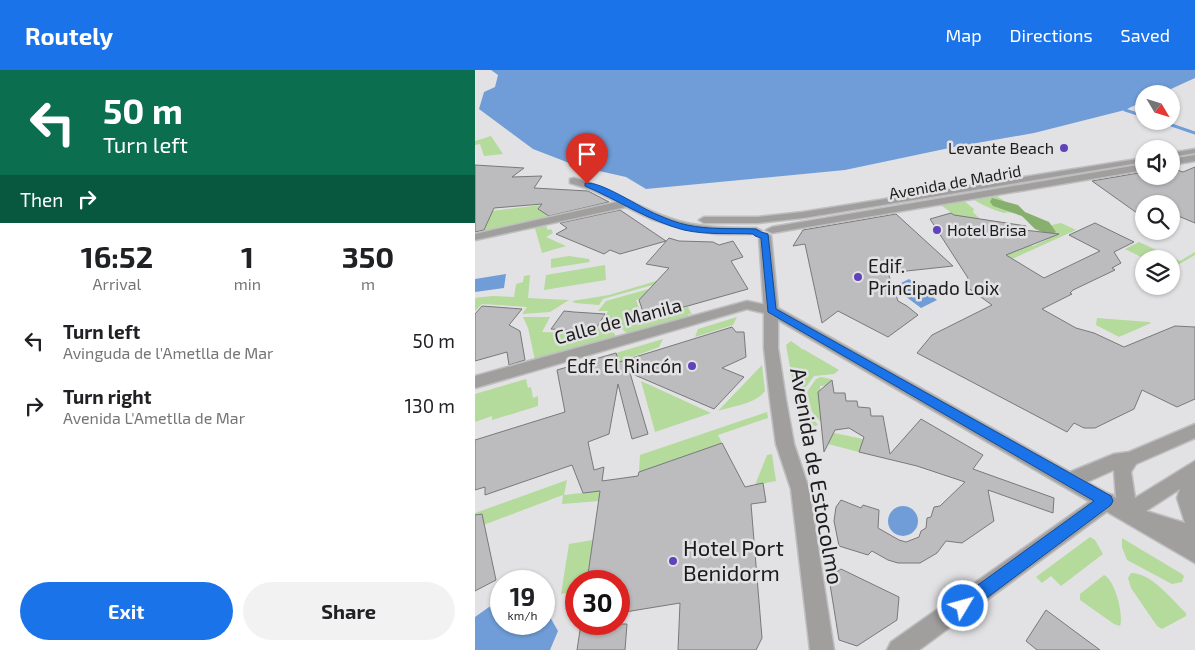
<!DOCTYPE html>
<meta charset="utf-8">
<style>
:root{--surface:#fff;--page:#f2f2f2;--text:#202124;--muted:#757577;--accent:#1a73e8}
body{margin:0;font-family:"Exo 2",sans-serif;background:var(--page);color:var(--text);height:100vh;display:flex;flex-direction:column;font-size:19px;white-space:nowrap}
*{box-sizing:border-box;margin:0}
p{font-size:16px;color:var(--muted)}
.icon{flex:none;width:28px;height:28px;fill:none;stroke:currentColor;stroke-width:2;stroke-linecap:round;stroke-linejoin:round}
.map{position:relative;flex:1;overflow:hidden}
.details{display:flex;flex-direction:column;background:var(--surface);width:475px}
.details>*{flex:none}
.hud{background:#0b6e4f;color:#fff;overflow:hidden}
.needle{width:32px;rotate:128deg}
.tools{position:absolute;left:660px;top:15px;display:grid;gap:10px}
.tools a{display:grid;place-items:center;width:45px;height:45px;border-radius:50%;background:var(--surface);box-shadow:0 1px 4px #0004;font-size:25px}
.speed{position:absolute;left:15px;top:500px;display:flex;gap:10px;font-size:25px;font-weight:700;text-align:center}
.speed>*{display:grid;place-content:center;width:65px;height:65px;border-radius:50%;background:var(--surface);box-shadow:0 1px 4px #0004;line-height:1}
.speed small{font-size:12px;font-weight:400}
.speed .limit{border:8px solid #d22;background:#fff;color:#111}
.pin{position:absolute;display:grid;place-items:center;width:42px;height:42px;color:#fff;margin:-51px -21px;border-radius:50% 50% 50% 0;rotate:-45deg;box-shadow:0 0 5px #0007}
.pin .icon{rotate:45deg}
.me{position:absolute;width:55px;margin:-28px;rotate:53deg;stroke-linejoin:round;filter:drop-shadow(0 0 4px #0008)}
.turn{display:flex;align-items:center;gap:18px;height:105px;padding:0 20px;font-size:22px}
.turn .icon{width:65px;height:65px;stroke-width:2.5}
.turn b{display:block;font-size:35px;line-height:42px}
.then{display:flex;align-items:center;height:48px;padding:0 20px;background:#0003;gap:10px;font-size:19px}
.eta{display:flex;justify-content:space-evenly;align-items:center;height:85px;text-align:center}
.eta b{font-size:30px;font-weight:700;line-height:35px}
.cta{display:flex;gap:10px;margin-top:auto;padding:10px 20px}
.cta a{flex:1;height:58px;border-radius:30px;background:var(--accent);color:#fff;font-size:20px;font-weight:700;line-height:58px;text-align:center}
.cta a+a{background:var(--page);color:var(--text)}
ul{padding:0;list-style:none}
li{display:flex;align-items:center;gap:15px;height:65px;padding:0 20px}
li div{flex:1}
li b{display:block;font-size:19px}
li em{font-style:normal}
header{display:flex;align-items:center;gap:30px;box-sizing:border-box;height:70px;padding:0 25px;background:var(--accent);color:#fff}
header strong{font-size:24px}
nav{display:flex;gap:28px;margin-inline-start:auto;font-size:18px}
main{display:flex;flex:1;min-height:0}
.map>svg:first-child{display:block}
.green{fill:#b4da9c}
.forest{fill:#87af6e}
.water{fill:#709dd8}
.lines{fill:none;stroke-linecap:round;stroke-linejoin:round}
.stream{stroke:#709dd8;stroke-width:3}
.building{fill:#bcbcbf;stroke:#79797b}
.pedestrian-casing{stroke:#bebec1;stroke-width:3}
.minor-casing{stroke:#bebec1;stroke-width:3}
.tertiary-casing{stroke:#bebec1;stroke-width:3}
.pedestrian{fill:#a09f9e;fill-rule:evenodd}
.minor{fill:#a09f9e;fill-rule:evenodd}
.tertiary{fill:#a09f9e;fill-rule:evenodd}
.route{fill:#1a73e8;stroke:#114b97}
.poi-dot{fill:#6043bb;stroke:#e2e2e5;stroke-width:2}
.labels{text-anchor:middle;stroke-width:5;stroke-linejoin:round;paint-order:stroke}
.far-poi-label{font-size:16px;fill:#1c1c1d;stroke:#e2e2e5;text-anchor:end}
.far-street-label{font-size:16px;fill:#1c1c1d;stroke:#e2e2e5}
.poi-label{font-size:19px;fill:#1c1c1d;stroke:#e2e2e5;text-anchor:start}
.street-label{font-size:19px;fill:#1c1c1d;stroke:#e2e2e5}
.near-street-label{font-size:22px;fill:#1c1c1d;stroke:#e2e2e5}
.near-poi-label{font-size:22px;fill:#1c1c1d;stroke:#e2e2e5;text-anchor:start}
</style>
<header>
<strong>Routely</strong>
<nav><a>Map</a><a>Directions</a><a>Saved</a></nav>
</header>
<main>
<section class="details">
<div class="hud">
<div class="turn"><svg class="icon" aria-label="left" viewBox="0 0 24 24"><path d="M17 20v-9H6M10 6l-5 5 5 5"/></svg><div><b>50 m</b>Turn left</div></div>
<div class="then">Then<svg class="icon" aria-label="right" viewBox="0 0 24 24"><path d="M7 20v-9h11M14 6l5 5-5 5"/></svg></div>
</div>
<div class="eta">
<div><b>16:52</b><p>Arrival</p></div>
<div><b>1</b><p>min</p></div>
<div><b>350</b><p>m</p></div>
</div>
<ul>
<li><svg class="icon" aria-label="left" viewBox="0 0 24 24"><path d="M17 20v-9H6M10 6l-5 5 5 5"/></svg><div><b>Turn left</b><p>Avinguda de l'Ametlla de Mar</p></div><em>50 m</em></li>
<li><svg class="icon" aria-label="right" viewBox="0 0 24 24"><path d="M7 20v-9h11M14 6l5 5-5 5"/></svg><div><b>Turn right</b><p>Avenida L'Ametlla de Mar</p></div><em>130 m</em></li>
</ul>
<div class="cta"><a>Exit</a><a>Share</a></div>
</section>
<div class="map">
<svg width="720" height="580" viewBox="0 0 720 580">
<rect width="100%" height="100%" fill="#e2e2e5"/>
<path class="green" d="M 16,66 L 28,84 L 9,86 L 5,74 L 0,75 L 0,71 Z
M 522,126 L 568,157 L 586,153 L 601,160 L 537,189 L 466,135 L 489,131 L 499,139 L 498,142 L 506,150 L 558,176 L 573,169 L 571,162 C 560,154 543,140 529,143 C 519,140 507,135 499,130 Z
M 66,135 L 70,143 L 76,147 L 8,162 L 13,151 L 7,142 Z
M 71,156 L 73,160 L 76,159 L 78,163 L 71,167 L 91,176 L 67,183 L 60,158 Z
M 664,172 L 705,191 L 720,182 L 720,185 L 696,199 L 696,189 L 670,189 L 650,179 Z
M 94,186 L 114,189 L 115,192 L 76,198 L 76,189 Z
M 130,195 L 131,210 L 69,220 L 71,205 Z
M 55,205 L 53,228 L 94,230 L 75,242 L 47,244 L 52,237 L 7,234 L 0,241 L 0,228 L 17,226 L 39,227 L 41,214 L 48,212 L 49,206 Z
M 198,206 L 199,209 L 128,229 L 124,235 L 100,233 L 97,231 L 134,225 Z
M 181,217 L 184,224 L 161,230 L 168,250 L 213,237 L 217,245 L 214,244 L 212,247 L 153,264 L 144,257 L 128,250 L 133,241 L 123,241 L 131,231 Z
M 48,247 L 75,247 L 67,262 L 119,264 L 125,255 L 139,263 L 141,267 L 60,290 L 53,258 Z
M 262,247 L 258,255 L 220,267 L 223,259 Z
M 622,248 L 674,252 L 676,253 L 644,267 L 621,255 Z
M 188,269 L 184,277 L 144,292 L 141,283 Z
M 316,271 L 326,278 L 326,279 L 328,279 L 364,300 L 359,304 L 339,306 L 330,318 L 319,319 L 311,275 Z
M 287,295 L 290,321 C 281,334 258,336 243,341 Z
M 346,307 L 356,309 L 357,315 L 345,316 L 347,353 L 337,342 L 332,322 L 341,309 Z
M 51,309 L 53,318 L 56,317 L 58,328 L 63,326 L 63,336 L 17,350 L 17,346 L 0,352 L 0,324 Z
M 166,311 L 236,343 L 180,362 Z
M 321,326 L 329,326 L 333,342 L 343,355 L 327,359 Z
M 292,342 L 293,348 L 243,365 L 247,373 L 164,402 L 165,385 Z
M 359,363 L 388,369 L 384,382 L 353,374 Z
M 297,384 L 301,411 L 280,415 L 292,385 Z
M 92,410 L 89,425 L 125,421 L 124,431 L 87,434 L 88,425 L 0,458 L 0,443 Z
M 615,467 L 620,470 L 628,484 L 586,516 L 576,506 L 567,513 L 561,507 Z
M 647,468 L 707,504 L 709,506 L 707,512 L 697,514 L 652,490 L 647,477 Z
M 118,470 L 112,511 L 101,511 L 101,522 L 86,524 L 94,474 Z
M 656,503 C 677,503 696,529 711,543 L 711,546 L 687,559 L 682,556 L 656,518 L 653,508 Z
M 629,505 C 640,510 649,545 645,556 L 639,554 L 605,530 L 605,524 Z"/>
<path class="forest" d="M 517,128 L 543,135 L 550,142 L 574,152 L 581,162 L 575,165 L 560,159 L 547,146 L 518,136 L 515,132 Z"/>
<path class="water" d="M 16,0 L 720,0 L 720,8 L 685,24 L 669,24 L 669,31 L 650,40 L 559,63 L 479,77 L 370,100 L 171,119 L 151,107 L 102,96 L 58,79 L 4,39 L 9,22 L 20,17 L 23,5 Z
M 31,204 L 29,218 L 0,222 L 0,209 Z
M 434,209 L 462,230 L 446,238 L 418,217 Z
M413 451a15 15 0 1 1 30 0a15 15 0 1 1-30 0Z
M 14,537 L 26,540 L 26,554 L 69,554 L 69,546 L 75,547 L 83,561 L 75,580 L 0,580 L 0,547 Z"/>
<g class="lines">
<path class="stream" d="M 650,40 L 669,46
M 685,51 L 720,63"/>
</g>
<path class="building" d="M 0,95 L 49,98 L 37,107 L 67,106 L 59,118 L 113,121 L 134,132 L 74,146 L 63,139 L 67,134 L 19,138 L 9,160 L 0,162 Z
M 720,97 L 720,153 L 696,143 L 696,134 L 669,134 L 669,148 L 617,111 L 669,102 L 669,106 L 696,106 L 696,98 L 708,102 Z
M 145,140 L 191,171 L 145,184 L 135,180 L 129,184 L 81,164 L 92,158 L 85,153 Z
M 476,143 L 479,145 L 551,156 L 549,160 L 584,164 L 531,185 L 569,208 L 625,181 L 594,165 L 620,153 L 659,172 L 639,182 L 646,193 L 637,198 L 640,200 L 598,220 L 595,223 L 597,224 L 567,239 L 601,258 L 619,263 L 649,277 L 700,256 L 720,257 L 720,329 L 702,337 L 667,320 L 659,339 L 620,358 L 609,358 L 599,353 L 592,362 L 442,283 L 457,265 L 517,235 L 489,215 L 493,208 L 455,149 Z
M 421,144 L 478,196 L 413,203 L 423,231 L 432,236 L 443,245 L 413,267 L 363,241 L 347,253 L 330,174 L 318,176 L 328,160 Z
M 194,168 L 204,171 L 238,172 L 244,175 L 258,171 L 268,187 L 256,191 L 273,219 L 170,248 L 164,230 L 194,198 L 171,194 Z
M 7,236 L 47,239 L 34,255 L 45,261 L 50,290 L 34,295 L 32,282 L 0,291 L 0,244 Z
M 89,241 L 99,242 L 130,244 L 119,262 L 76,259 Z
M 257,257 L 261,262 L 269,262 L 271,287 L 247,298 L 269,307 L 239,339 L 155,303 L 173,364 L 157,369 L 143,314 L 134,364 L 113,372 L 119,400 L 129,397 L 127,411 L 163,406 L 164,402 L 247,373 L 270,417 L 288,413 L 291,432 L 276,434 L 287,568 L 281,580 L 203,580 L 205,533 L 144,543 L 144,511 L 112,511 L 125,421 L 108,423 L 97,395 L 10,425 L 10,417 L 0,420 L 0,370 L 90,342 L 82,300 L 141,283 L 144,292 Z
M 357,310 L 359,323 L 370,323 L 371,331 L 382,331 L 383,337 L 395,338 L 396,346 L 408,346 L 415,384 L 446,349 L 508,385 L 498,399 L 579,428 L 578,443 L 513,420 L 519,451 L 487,473 L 471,471 L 462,483 L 445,493 L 423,493 L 413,490 L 397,481 L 393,485 L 364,476 L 359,451 L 361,437 L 366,430 L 386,438 L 388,435 L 404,440 L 403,458 L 424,470 L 431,472 L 444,467 L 446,461 L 451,458 L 452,448 L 456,447 L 459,437 L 465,436 L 490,412 L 442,396 L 384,382 L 389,367 L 374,358 L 360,360 L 349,382 L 343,322 Z
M 7,444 L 21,510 L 0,521 L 0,445 Z
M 366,499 L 424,527 L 422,550 L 382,576 L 364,570 L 354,508 Z
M 571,540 L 625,580 L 562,580 L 551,571 Z
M 106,554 L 152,554 L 150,580 L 102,580 Z"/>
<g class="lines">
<defs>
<path id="pedestrian" d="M 720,79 L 720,83 L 696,87 L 696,83 Z
M 669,88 L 669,92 L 328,148 L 283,153 L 229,153 L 224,150 L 229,147 L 283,147 L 328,142 Z"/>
<path id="minor" d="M 720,85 L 720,91 L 696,95 L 696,89 Z
M 669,94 L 669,100 L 297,163 L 291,160 L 297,157 Z
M 99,108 C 133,117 161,137 194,148 C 221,158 252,158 281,158 L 287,161 L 281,164 L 242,164 L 205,158 L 176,149 L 151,137 L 0,170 L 0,164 L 142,132 L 117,120 L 95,113 L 95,109 Z
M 272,231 L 301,237 L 303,240 L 303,278 L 311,330 L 319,374 L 334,419 L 359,580 L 335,580 L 316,419 L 301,374 L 295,330 L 289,278 L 289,243 L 272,239 L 0,318 L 0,306 Z
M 631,423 L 638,425 L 640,431 L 638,437 L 444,580 L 412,580 L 416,572 L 624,425 Z"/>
<path id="tertiary" d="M 290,163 L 296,166 L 303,238 L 595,402 L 639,384 L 654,382 L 720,354 L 720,368 L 661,394 L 656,402 L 660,428 L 720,391 L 720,493 L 291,243 L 289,240 L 284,166 ZM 639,400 L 641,428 L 612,412 ZM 705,419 L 702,428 L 710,453 L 671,441 Z"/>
</defs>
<use href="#pedestrian" class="pedestrian-casing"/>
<use href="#minor" class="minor-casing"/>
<use href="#tertiary" class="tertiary-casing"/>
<use href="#pedestrian" class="pedestrian"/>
<use href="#minor" class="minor"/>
<use href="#tertiary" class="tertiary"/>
</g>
<path class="route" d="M 110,113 C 127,111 165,138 183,145 C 192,149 202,153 212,155 C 234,160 258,158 281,159 L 286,162 L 293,164 L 301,239 L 636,426 L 638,431 L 636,435 L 493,542 L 488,545 L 482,542 L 479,536 L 482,530 L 619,431 L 293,242 L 286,168 L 280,166 L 278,164 C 255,163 231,165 209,160 C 174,151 143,130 110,116 Z"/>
<g class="poi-dot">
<circle cx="589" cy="78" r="5"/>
<circle cx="462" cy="160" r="5"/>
<circle cx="383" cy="207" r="5"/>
<circle cx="217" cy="296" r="5"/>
<circle cx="198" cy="491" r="5"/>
</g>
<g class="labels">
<g class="far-poi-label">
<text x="579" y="84">Levante Beach</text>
<text x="472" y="166" text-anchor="start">Hotel Brisa</text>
</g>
<g class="far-street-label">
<text transform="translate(480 112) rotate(-10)" y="6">Avenida de Madrid</text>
</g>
<g class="poi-label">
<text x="393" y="203">Edif.<tspan x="393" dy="22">Principado Loix</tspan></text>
<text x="207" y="303" text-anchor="end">Edf. El Rincón</text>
</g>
<g class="street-label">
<text transform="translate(143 251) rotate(-15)" y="7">Calle de Manila</text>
</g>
<g class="near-street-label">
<text transform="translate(342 406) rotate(80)" y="8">Avenida de Estocolmo</text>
</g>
<g class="near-poi-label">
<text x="208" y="486">Hotel Port<tspan x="208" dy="25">Benidorm</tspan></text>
</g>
</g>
</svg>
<div class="tools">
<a><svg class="needle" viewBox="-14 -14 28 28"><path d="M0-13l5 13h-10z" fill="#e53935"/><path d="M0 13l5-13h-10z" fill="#757577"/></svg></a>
<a><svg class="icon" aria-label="sound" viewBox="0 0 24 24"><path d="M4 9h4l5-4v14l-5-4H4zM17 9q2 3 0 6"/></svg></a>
<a><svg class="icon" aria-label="search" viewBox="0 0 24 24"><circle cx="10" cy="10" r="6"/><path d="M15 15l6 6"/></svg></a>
<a><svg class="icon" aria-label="layers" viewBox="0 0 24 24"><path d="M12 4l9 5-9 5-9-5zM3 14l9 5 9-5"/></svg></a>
</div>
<div class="speed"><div>19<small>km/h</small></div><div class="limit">30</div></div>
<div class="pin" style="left:112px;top:114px;background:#d93025"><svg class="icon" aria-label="arrive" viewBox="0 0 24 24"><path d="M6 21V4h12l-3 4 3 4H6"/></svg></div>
<svg class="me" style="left:488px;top:536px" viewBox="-20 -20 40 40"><circle r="17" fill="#1a73e8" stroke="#fff" stroke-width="3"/><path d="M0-11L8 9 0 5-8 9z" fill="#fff"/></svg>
</div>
</main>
